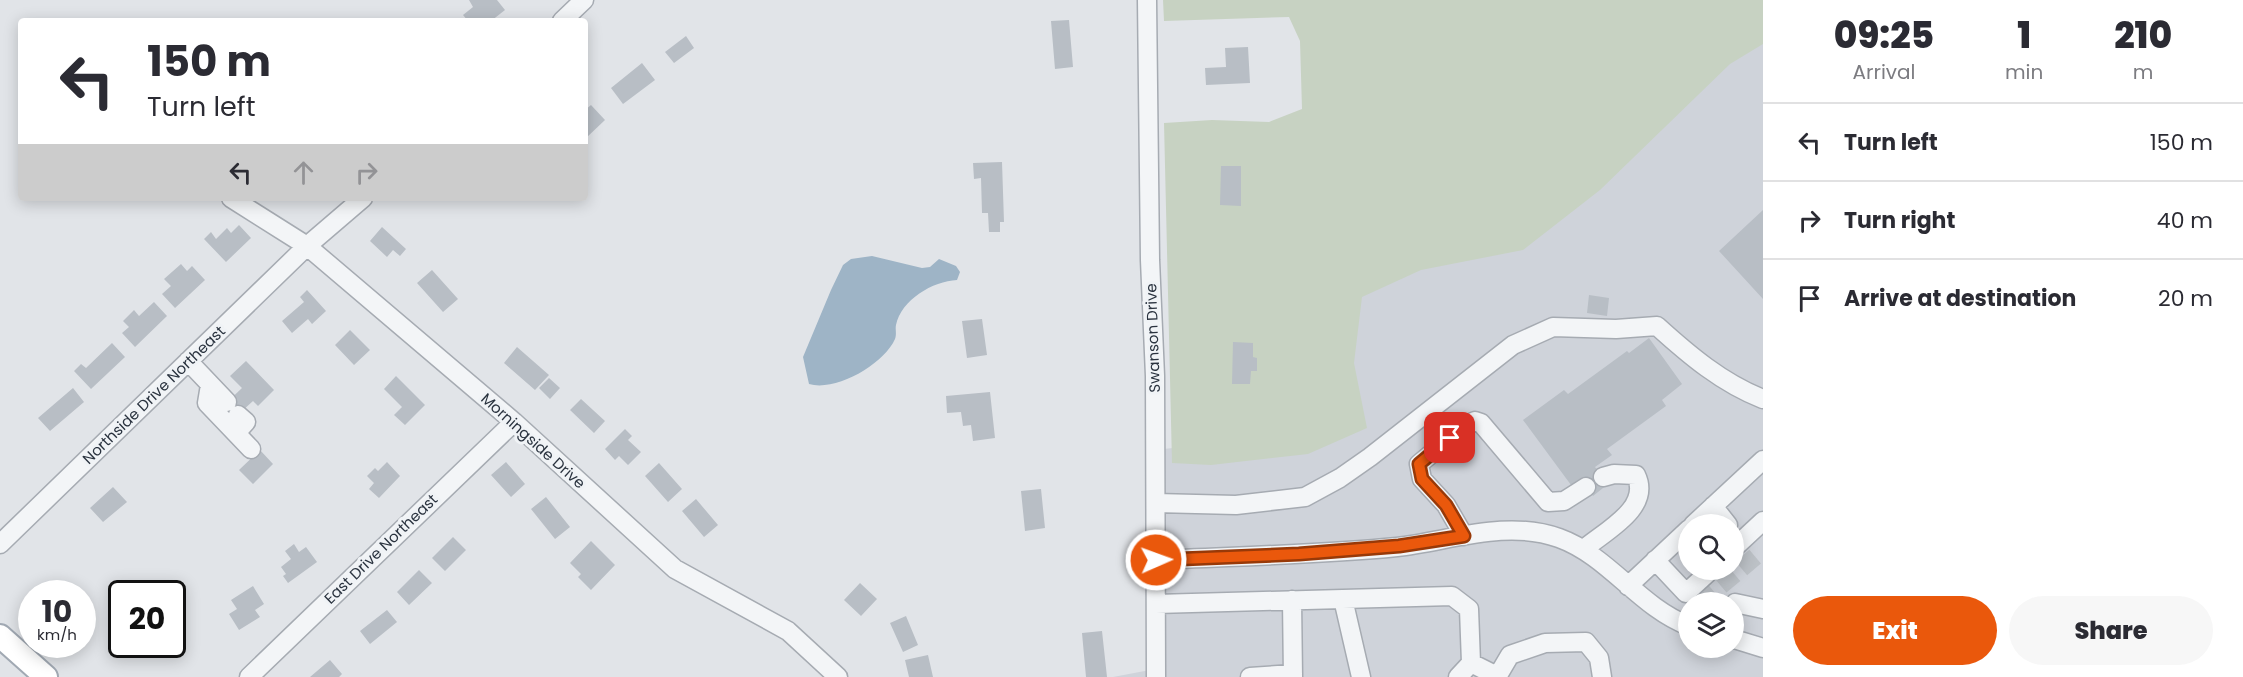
<!DOCTYPE html>
<style>
:root{--surface:#fff;--page:#f7f7f7;--text:#2b2b33;--muted:#7c7c81;--line:#e1e1e2;--accent:#ea580c}
body{margin:0;font-family:Poppins,sans-serif;background:var(--page);color:var(--text);height:100vh;display:flex;flex-direction:column;font-size:22px;white-space:nowrap}
*{box-sizing:border-box;margin:0}
p{font-size:20px;color:var(--muted)}
.icon{flex:none;width:33px;height:33px;fill:none;stroke:currentColor;stroke-width:2;stroke-linecap:round;stroke-linejoin:round}
.map{position:relative;flex:1;overflow:hidden}
.sheet{display:flex;flex-direction:column;background:var(--surface);width:480px}
.sheet>*{flex:none}
.hud{position:absolute;left:18px;top:18px;width:570px;height:183px;border-radius:6px;box-shadow:0 3px 15px #0003;background:#fff;color:var(--text);overflow:hidden}
.buttons{position:absolute;left:1678px;top:514px;display:grid;gap:12px}
.buttons a{display:grid;place-items:center;width:66px;height:66px;border-radius:50%;background:var(--surface);box-shadow:0 3px 15px #0003;font-size:30px}
.speed{position:absolute;left:18px;top:580px;display:flex;gap:12px;font-size:30px;font-weight:700;text-align:center}
.speed>*{display:grid;place-content:center;width:78px;height:78px;border-radius:50%;background:var(--surface);box-shadow:0 3px 15px #0003;line-height:1}
.speed small{font-size:15px;font-weight:400}
.speed .limit{border:3px solid #111;border-radius:9px;background:#fff;color:#111}
.pin{position:absolute;display:grid;place-items:center;width:51px;height:51px;color:#fff;margin:-26px;border-radius:12px;box-shadow:0 3px 9px #0006}
.me{position:absolute;width:66px;margin:-33px;rotate:88deg;stroke-linejoin:round;filter:drop-shadow(0 0 4px #0008)}
.turn{display:flex;align-items:center;gap:21px;height:126px;padding:0 30px;font-size:27px}
.turn .icon{width:78px;height:78px;stroke-width:2.5}
.turn b{display:block;font-size:42px;line-height:51px}
.lanes{display:flex;align-items:center;height:57px;padding:0 30px;background:#0003;justify-content:center;gap:30px;direction:ltr}
.lanes .off{opacity:.35}
.eta{display:flex;justify-content:space-evenly;align-items:center;height:102px;text-align:center}
.eta b{font-size:36px;font-weight:800;line-height:42px}
.cta{display:flex;gap:12px;margin-top:auto;padding:12px 30px}
.cta a{flex:1;height:69px;border-radius:36px;background:var(--accent);color:#fff;font-size:24px;font-weight:800;line-height:69px;text-align:center}
.cta a+a{background:var(--page);color:var(--text)}
ul{padding:0;list-style:none}
li{display:flex;align-items:center;gap:18px;height:78px;padding:0 30px;border-top:2px solid var(--line)}
li div{flex:1}
li b{display:block;font-size:22px}
li em{font-style:normal}
main{display:flex;flex:1;min-height:0}
.map>svg:first-child{display:block}
.built{fill:#cfd3da;fill-rule:evenodd}
.green{fill:#c7d2c2}
.water{fill:#9eb4c6}
.building{fill:#b8bec5}
.lines{fill:none;stroke-linecap:round;stroke-linejoin:round}
.minor-tunnel{stroke:#bcc1c6;stroke-width:18;stroke-dasharray:18 9;stroke-linecap:butt}
.minor-casing{stroke:#a6abb2;stroke-width:21}
.major-casing{stroke:#a1a9b3;stroke-width:26}
.minor{stroke:#f3f5f7;stroke-width:18}
.major{stroke:#fff;stroke-width:22}
.route-casing{stroke:#983908;stroke-width:15}
.route{stroke:#ea580c;stroke-width:10}
.labels{text-anchor:middle;stroke-width:6;stroke-linejoin:round;paint-order:stroke}
.street-label{font-size:15px;fill:#2a333f;stroke:#f0f3f6}
</style>
<main>
<div class="map">
<svg width="1763" height="677" viewBox="0 0 1763 677">
<rect width="100%" height="100%" fill="#e1e4e8"/>
<path class="built" d="M 1763,12 L 1763,677 L 1113,677 L 1150,670 L 1153,450 L 1334,432 L 1326,277 ZM 1689,525 L 1734,525 L 1734,570 L 1689,570 ZM 1689,603 L 1734,603 L 1734,648 L 1689,648 Z"/>
<path class="green" d="M 1163,0 L 1763,0 L 1763,44 L 1730,64 L 1600,190 L 1523,250 L 1421,270 L 1362,297 L 1354,363 L 1367,428 L 1308,454 L 1211,465 L 1172,463 L 1164,123 L 1212,120 L 1269,122 L 1302,109 L 1300,41 L 1289,17 L 1164,21 Z"/>
<path class="water" d="M 872,256 L 922,268 L 930,267 L 939,259 L 956,266 L 960,272 L 957,280 C 933,281 901,300 896,325 C 895,329 897,334 895,339 C 884,364 836,392 809,384 L 803,357 L 831,290 L 843,265 L 851,259 Z"/>
<path class="building" d="M 469,0 L 497,0 L 505,10 L 491,21 L 468,21 L 463,15 L 473,7 Z
M 1069,20 L 1073,67 L 1055,69 L 1051,21 Z
M 686,36 L 694,48 L 674,63 L 665,52 Z
M 1248,47 L 1250,83 L 1206,85 L 1205,68 L 1226,67 L 1225,48 Z
M 642,63 L 655,80 L 623,104 L 611,88 Z
M 591,105 L 605,120 L 585,139 L 585,110 Z
M 1002,162 L 1004,222 L 1000,222 L 1000,232 L 989,232 L 988,213 L 982,213 L 981,178 L 974,179 L 973,163 Z
M 1221,166 L 1241,166 L 1241,206 L 1220,205 Z
M 1763,210 L 1763,299 L 1719,251 Z
M 239,225 L 251,238 L 226,262 L 204,239 L 211,232 L 216,239 L 227,228 L 231,233 Z
M 382,227 L 406,249 L 400,256 L 393,250 L 387,257 L 370,241 Z
M 181,264 L 187,271 L 192,266 L 205,280 L 175,308 L 162,294 L 171,286 L 164,279 Z
M 432,270 L 458,299 L 443,312 L 417,283 Z
M 307,290 L 326,311 L 312,324 L 308,319 L 292,333 L 282,321 L 304,302 L 300,297 Z
M 1589,295 L 1609,298 L 1607,316 L 1587,313 Z
M 154,302 L 167,316 L 135,347 L 122,333 L 129,327 L 123,321 L 134,310 L 139,316 Z
M 982,319 L 987,355 L 967,358 L 962,321 Z
M 350,330 L 370,350 L 354,365 L 335,345 Z
M 1649,338 L 1682,384 L 1662,400 L 1666,406 L 1607,449 L 1612,455 L 1595,467 L 1608,484 L 1593,496 L 1580,479 L 1571,485 L 1523,420 L 1564,390 L 1568,394 L 1627,351 L 1629,353 Z
M 1233,342 L 1253,343 L 1253,357 L 1257,358 L 1257,371 L 1251,371 L 1250,384 L 1232,384 Z
M 112,343 L 125,357 L 91,389 L 74,371 L 81,364 L 86,368 Z
M 517,347 L 549,375 L 535,390 L 504,363 Z
M 246,361 L 274,390 L 258,406 L 253,401 L 230,422 L 219,410 L 242,388 L 230,376 Z
M 396,376 L 425,405 L 405,425 L 394,415 L 402,407 L 384,389 Z
M 549,378 L 560,388 L 550,399 L 539,388 Z
M 73,388 L 84,402 L 50,431 L 38,418 Z
M 990,392 L 995,438 L 973,441 L 971,425 L 963,426 L 961,412 L 947,413 L 946,396 Z
M 581,399 L 605,421 L 594,433 L 570,410 Z
M 625,429 L 632,436 L 628,440 L 641,452 L 628,465 L 619,456 L 615,460 L 605,449 Z
M 260,450 L 273,464 L 253,484 L 239,470 Z
M 387,462 L 400,476 L 379,498 L 369,489 L 374,483 L 367,476 L 375,468 L 378,471 Z
M 506,462 L 525,484 L 511,497 L 491,475 Z
M 659,463 L 682,489 L 668,502 L 645,476 Z
M 113,487 L 127,502 L 103,522 L 90,508 Z
M 1041,489 L 1045,528 L 1025,531 L 1021,491 Z
M 546,497 L 570,527 L 555,539 L 531,509 Z
M 696,499 L 718,525 L 704,537 L 682,511 Z
M 453,537 L 466,550 L 445,571 L 432,558 Z
M 591,541 L 615,565 L 591,590 L 578,577 L 581,574 L 570,563 Z
M 294,544 L 299,552 L 306,547 L 317,562 L 288,583 L 283,576 L 286,574 L 281,567 L 291,559 L 285,551 Z
M 419,570 L 432,583 L 409,605 L 397,592 Z
M 860,583 L 877,599 L 861,616 L 844,600 Z
M 253,586 L 264,604 L 255,610 L 260,617 L 239,630 L 229,614 L 237,609 L 231,600 Z
M 387,610 L 397,622 L 370,644 L 360,631 Z
M 906,616 L 918,645 L 903,652 L 890,623 Z
M 1102,631 L 1107,677 L 1086,677 L 1082,633 Z
M 928,655 L 933,677 L 909,677 L 905,660 Z
M 330,660 L 342,674 L 339,677 L 310,677 Z"/>
<g class="lines">
<path class="minor-tunnel" d="M 1700,603 L 1756,556 L 1763,557"/>
<defs>
<path id="minor" d="M 1147,0 L 1150,260 L 1155,376 L 1156,677
M 562,21 L 584,0
M 231,198 L 307,246 L 514,422 L 675,569 L 788,631 L 838,677
M 188,361 L 227,402
M 210,385 L 207,403 L 251,449
M 236,433 L 246,422 L 238,415
M 1156,503 L 1236,505 L 1305,497 L 1340,478 L 1370,457 L 1513,345 L 1553,327 L 1616,329 L 1657,326 C 1689,355 1722,383 1763,399
M 1713,506 L 1728,525
M 1693,525 L 1763,460
M 1464,536 L 1446,505 L 1422,479 L 1419,464 L 1466,425 L 1475,421 L 1481,423 L 1548,502 L 1564,501 L 1586,487
M 0,544 L 307,246 L 363,198
M 1734,548 L 1763,521
M 1584,549 C 1605,531 1652,508 1636,475 L 1614,474 L 1603,477
M 1156,560 C 1237,556 1317,555 1397,547 C 1450,541 1506,519 1559,538 C 1609,556 1639,607 1689,626
M 1655,560 L 1686,593 L 1711,570
M 1628,586 L 1689,529
M 1343,599 L 1361,677
M 1292,600 L 1293,677
M 1735,603 L 1763,609
M 1156,604 L 1452,596 L 1469,609 L 1471,663 L 1497,676
M 1734,639 L 1763,648
M 249,677 L 514,422
M 1250,677 L 1293,674
M 1458,677 L 1471,663
M 1497,677 L 1510,655 L 1545,643 L 1586,642 L 1599,658 L 1602,677"/>
<path id="major" d="M 0,636 L 46,677"/>
</defs>
<use href="#minor" class="minor-casing"/>
<use href="#major" class="major-casing"/>
<use href="#minor" class="minor"/>
<use href="#major" class="major"/>
</g>
<g class="lines">
<defs>
<path id="route" d="M 1156,560 L 1299,554 L 1399,546 L 1464,536 L 1446,505 L 1422,479 L 1419,464 L 1450,438"/>
</defs>
<use href="#route" class="route-casing"/>
<use href="#route" class="route"/>
</g>
<g class="labels">
<g class="street-label">
<text transform="translate(1153 338) rotate(-92)" y="5">Swanson Drive</text>
<text transform="translate(154 395) rotate(-44)" y="5">Northside Drive Northeast</text>
<text transform="translate(533 441) rotate(42)" y="5">Morningside Drive</text>
<text transform="translate(381 549) rotate(-44)" y="5">East Drive Northeast</text>
</g>
</g>
</svg>
<div class="buttons">
<a><svg class="icon" aria-label="search" viewBox="0 0 24 24"><circle cx="10" cy="10" r="6"/><path d="M15 15l6 6"/></svg></a>
<a><svg class="icon" aria-label="layers" viewBox="0 0 24 24"><path d="M12 4l9 5-9 5-9-5zM3 14l9 5 9-5"/></svg></a>
</div>
<div class="speed"><div>10<small>km/h</small></div><div class="limit">20</div></div>
<div class="pin" style="left:1450px;top:438px;background:#d93025"><svg class="icon" aria-label="arrive" viewBox="0 0 24 24"><path d="M6 21V4h12l-3 4 3 4H6"/></svg></div>
<svg class="me" style="left:1156px;top:560px" viewBox="-20 -20 40 40"><circle r="17" fill="#ea580c" stroke="#fff" stroke-width="3"/><path d="M0-11L8 9 0 5-8 9z" fill="#fff"/></svg>
<div class="hud">
<div class="turn"><svg class="icon" aria-label="left" viewBox="0 0 24 24"><path d="M17 20v-9H6M10 6l-5 5 5 5"/></svg><div><b>150 m</b>Turn left</div></div>
<div class="lanes"><svg class="icon" aria-label="left" viewBox="0 0 24 24"><path d="M17 20v-9H6M10 6l-5 5 5 5"/></svg><svg class="icon off" aria-label="ahead" viewBox="0 0 24 24"><path d="M12 20V5M6 11l6-6 6 6"/></svg><svg class="icon off" aria-label="right" viewBox="0 0 24 24"><path d="M7 20v-9h11M14 6l5 5-5 5"/></svg></div>
</div>
</div>
<section class="sheet">
<div class="eta">
<div><b>09:25</b><p>Arrival</p></div>
<div><b>1</b><p>min</p></div>
<div><b>210</b><p>m</p></div>
</div>
<ul>
<li><svg class="icon" aria-label="left" viewBox="0 0 24 24"><path d="M17 20v-9H6M10 6l-5 5 5 5"/></svg><div><b>Turn left</b></div><em>150 m</em></li>
<li><svg class="icon" aria-label="right" viewBox="0 0 24 24"><path d="M7 20v-9h11M14 6l5 5-5 5"/></svg><div><b>Turn right</b></div><em>40 m</em></li>
<li><svg class="icon" aria-label="arrive" viewBox="0 0 24 24"><path d="M6 21V4h12l-3 4 3 4H6"/></svg><div><b>Arrive at destination</b></div><em>20 m</em></li>
</ul>
<div class="cta"><a>Exit</a><a>Share</a></div>
</section>
</main>
